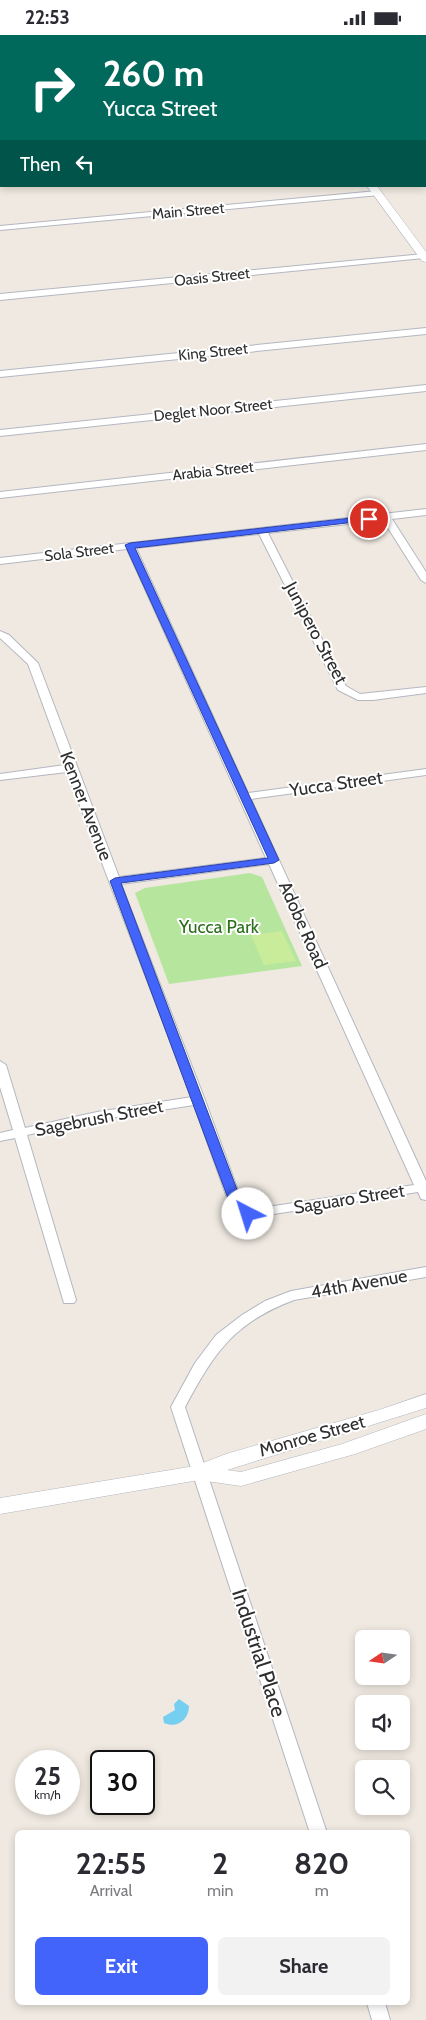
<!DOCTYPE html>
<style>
:root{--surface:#fff;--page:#f2f2f3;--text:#2b2b33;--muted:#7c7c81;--accent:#4264fb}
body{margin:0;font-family:Cabin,sans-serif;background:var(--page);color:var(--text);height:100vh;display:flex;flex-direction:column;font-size:19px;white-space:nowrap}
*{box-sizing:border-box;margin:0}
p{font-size:16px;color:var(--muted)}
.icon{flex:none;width:28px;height:28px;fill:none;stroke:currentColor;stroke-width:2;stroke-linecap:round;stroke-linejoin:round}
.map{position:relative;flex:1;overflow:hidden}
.side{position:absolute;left:15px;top:1795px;width:395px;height:175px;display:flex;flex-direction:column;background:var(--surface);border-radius:8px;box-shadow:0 2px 8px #0003}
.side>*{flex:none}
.top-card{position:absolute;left:0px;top:0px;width:426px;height:152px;box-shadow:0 2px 8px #0003;background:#00695c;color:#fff;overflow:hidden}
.needle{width:32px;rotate:257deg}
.controls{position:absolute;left:355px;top:1595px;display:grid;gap:10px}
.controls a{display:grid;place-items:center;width:55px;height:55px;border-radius:8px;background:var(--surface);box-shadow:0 2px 8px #0003;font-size:25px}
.speed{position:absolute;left:15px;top:1715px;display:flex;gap:10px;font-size:25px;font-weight:700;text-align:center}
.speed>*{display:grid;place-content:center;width:65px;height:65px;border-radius:50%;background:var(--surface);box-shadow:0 2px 8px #0003;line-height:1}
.speed small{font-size:12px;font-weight:400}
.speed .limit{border:2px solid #111;border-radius:8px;background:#fff;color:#111}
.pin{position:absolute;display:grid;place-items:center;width:42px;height:42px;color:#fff;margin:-21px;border:2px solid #fff;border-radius:50%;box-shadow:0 1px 5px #0007}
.me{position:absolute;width:55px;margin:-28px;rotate:320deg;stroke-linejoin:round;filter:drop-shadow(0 0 4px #0008)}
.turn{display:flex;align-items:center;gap:18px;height:105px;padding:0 20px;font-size:22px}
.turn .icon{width:65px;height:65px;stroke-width:2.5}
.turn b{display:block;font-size:35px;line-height:42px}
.then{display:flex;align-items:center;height:48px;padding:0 20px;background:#0003;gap:10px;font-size:19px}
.eta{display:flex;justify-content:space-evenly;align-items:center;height:85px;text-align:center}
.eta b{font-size:30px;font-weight:800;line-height:35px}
.action{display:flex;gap:10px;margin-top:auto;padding:10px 20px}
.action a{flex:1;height:58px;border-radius:8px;background:var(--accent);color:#fff;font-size:20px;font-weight:800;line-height:58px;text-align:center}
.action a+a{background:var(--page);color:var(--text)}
.status{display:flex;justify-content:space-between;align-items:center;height:35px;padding:0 25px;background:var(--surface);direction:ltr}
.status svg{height:14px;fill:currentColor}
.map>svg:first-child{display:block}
.green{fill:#b6e59e}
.pitch{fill:#c9ec9a}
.water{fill:#75cff0}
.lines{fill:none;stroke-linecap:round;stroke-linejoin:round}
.minor-casing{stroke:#b4b7c1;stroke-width:2}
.tertiary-casing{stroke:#b4b7c1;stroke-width:1}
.secondary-casing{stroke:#b4b7c1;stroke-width:1}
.minor{fill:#fff;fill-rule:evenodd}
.tertiary{fill:#fff;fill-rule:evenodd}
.secondary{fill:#fff;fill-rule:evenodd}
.route{fill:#4264fb;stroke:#2b41a3}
.labels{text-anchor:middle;stroke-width:4;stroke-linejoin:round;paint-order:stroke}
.far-street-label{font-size:15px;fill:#2e2e2e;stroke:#fff}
.street-label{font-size:18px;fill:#2e2e2e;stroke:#fff}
.park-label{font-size:18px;fill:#2c6e1b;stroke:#fff}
.near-street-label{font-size:21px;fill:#2e2e2e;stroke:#fff}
</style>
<div class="status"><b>22:53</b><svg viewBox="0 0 49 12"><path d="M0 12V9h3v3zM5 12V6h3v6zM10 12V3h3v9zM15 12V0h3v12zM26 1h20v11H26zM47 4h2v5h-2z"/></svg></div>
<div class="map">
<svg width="426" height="1985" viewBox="0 0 426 1985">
<rect width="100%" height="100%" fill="#efe9e1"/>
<path class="green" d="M 250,838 L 262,842 L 302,931 L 169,949 L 135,858 L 145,853 Z"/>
<path class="pitch" d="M 282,896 L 296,926 L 264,930 L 251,900 Z"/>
<path class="water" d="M 179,1664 L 189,1671 C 189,1684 178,1694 164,1688 L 163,1682 L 175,1675 L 174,1669 Z"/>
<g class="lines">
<defs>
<path id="minor" d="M 0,70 L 1,70 L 1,74 L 0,74 Z
M 0,128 L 1,128 L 1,132 L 0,132 Z
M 377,156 L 381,158 L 380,160 L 0,195 L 0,191 Z
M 424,219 L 426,219 L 426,223 L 424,223 L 0,265 L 0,259 Z
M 426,293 L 426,299 L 0,342 L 0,336 Z
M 426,350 L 426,356 L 0,401 L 0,395 Z
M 426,409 L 426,415 L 0,463 L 0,457 Z
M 426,474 L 426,480 L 392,484 L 426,537 L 426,548 L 421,545 L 383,485 L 268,498 L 346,651 L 360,659 L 426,652 L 426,658 L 373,665 L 358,665 L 338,655 L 259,499 L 136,513 L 248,758 L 426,734 L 426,740 L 251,764 L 426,1146 L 426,1165 L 421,1164 L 418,1157 L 248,1183 L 237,1181 L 231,1174 L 194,1070 L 97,1085 L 27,1100 L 76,1265 L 74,1268 L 64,1268 L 15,1103 L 0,1106 L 0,1098 L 13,1095 L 0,1052 L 0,1026 L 6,1030 L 25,1093 L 97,1077 L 192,1062 L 67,737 L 0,745 L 0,739 L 65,730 L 28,629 L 0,603 L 0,596 L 9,600 L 38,628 L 119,842 L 266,823 L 127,514 L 0,529 L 0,523 ZM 269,829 L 414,1150 L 248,1175 L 244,1172 L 205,1065 L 121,849 Z
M 426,1232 L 426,1242 L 294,1265 C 233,1288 214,1318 185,1372 L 327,1798 L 310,1798 L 171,1372 L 195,1328 L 216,1300 L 242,1280 L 265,1266 L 291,1256 Z
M 367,1968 L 385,1968 L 390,1985 L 372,1985 Z"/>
<path id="tertiary" d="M 256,0 L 265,0 L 265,1 L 257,1 Z
M 367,151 L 377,151 L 426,217 L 426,227 L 422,226 Z"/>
<path id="secondary" d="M 0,15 L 1,15 L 1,21 L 0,21 Z
M 426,1359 L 426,1373 L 227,1435 L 241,1437 L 342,1409 L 426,1379 L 426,1394 L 355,1419 L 241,1451 L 199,1445 L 0,1479 L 0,1463 L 195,1431 L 226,1419 L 379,1375 Z"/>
</defs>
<use href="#minor" class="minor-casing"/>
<use href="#tertiary" class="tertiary-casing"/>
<use href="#secondary" class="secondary-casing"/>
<use href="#minor" class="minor"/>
<use href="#tertiary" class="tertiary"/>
<use href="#secondary" class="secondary"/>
</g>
<path class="route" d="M 369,481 L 372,482 L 372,485 L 135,513 L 279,825 L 274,828 L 121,848 L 244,1173 L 255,1179 L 248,1183 C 241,1182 237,1181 232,1174 L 110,846 L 115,843 L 268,823 L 125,510 L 130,508 Z"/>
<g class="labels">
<g class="far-street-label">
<text transform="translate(188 176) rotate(-5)" y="5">Main Street</text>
<text transform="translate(212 242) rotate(-6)" y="5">Oasis Street</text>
<text transform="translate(213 317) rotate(-6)" y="5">King Street</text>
<text transform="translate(213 375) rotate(-6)" y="5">Deglet Noor Street</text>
<text transform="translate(213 436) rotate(-6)" y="5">Arabia Street</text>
<text transform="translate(79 517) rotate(-7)" y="5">Sola Street</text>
</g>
<g class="street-label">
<text transform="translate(316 598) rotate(62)" y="6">Junipero Street</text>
<text transform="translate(336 749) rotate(-8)" y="6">Yucca Street</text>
<text transform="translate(86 771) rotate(69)" y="6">Kenner Avenue</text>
<text transform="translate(303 890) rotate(66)" y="6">Adobe Road</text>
<text transform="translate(99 1083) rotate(-11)" y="6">Sagebrush Street</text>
<text transform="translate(349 1164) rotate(-9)" y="6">Saguaro Street</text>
<text transform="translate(359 1249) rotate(-10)" y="6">44th Avenue</text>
<text transform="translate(312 1401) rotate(-16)" y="6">Monroe Street</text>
</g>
<g class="park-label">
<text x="219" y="898">Yucca Park</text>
</g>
<g class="near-street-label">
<text transform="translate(259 1618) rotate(72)" y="7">Industrial Place</text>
</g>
</g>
</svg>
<div class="controls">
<a><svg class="needle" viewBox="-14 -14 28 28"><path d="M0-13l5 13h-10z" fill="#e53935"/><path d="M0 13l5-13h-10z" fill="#7c7c81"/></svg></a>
<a><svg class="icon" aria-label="sound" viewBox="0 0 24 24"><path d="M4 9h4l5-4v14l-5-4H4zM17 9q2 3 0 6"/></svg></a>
<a><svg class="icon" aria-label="search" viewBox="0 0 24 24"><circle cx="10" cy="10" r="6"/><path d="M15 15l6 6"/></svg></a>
</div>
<div class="speed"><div>25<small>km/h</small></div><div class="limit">30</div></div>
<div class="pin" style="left:369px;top:484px;background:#d93025"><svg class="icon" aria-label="arrive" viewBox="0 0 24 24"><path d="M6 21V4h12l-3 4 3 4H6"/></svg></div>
<svg class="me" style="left:248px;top:1179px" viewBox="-20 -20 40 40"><circle r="19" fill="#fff"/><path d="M0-13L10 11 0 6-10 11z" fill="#4264fb"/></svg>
<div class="top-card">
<div class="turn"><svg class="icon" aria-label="right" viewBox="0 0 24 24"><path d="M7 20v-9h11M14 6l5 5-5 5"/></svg><div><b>260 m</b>Yucca Street</div></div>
<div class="then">Then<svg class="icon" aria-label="left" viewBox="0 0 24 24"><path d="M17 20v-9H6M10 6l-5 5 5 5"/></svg></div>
</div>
<section class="side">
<div class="eta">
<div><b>22:55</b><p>Arrival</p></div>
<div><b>2</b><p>min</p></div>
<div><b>820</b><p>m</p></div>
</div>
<div class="action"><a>Exit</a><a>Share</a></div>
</section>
</div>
